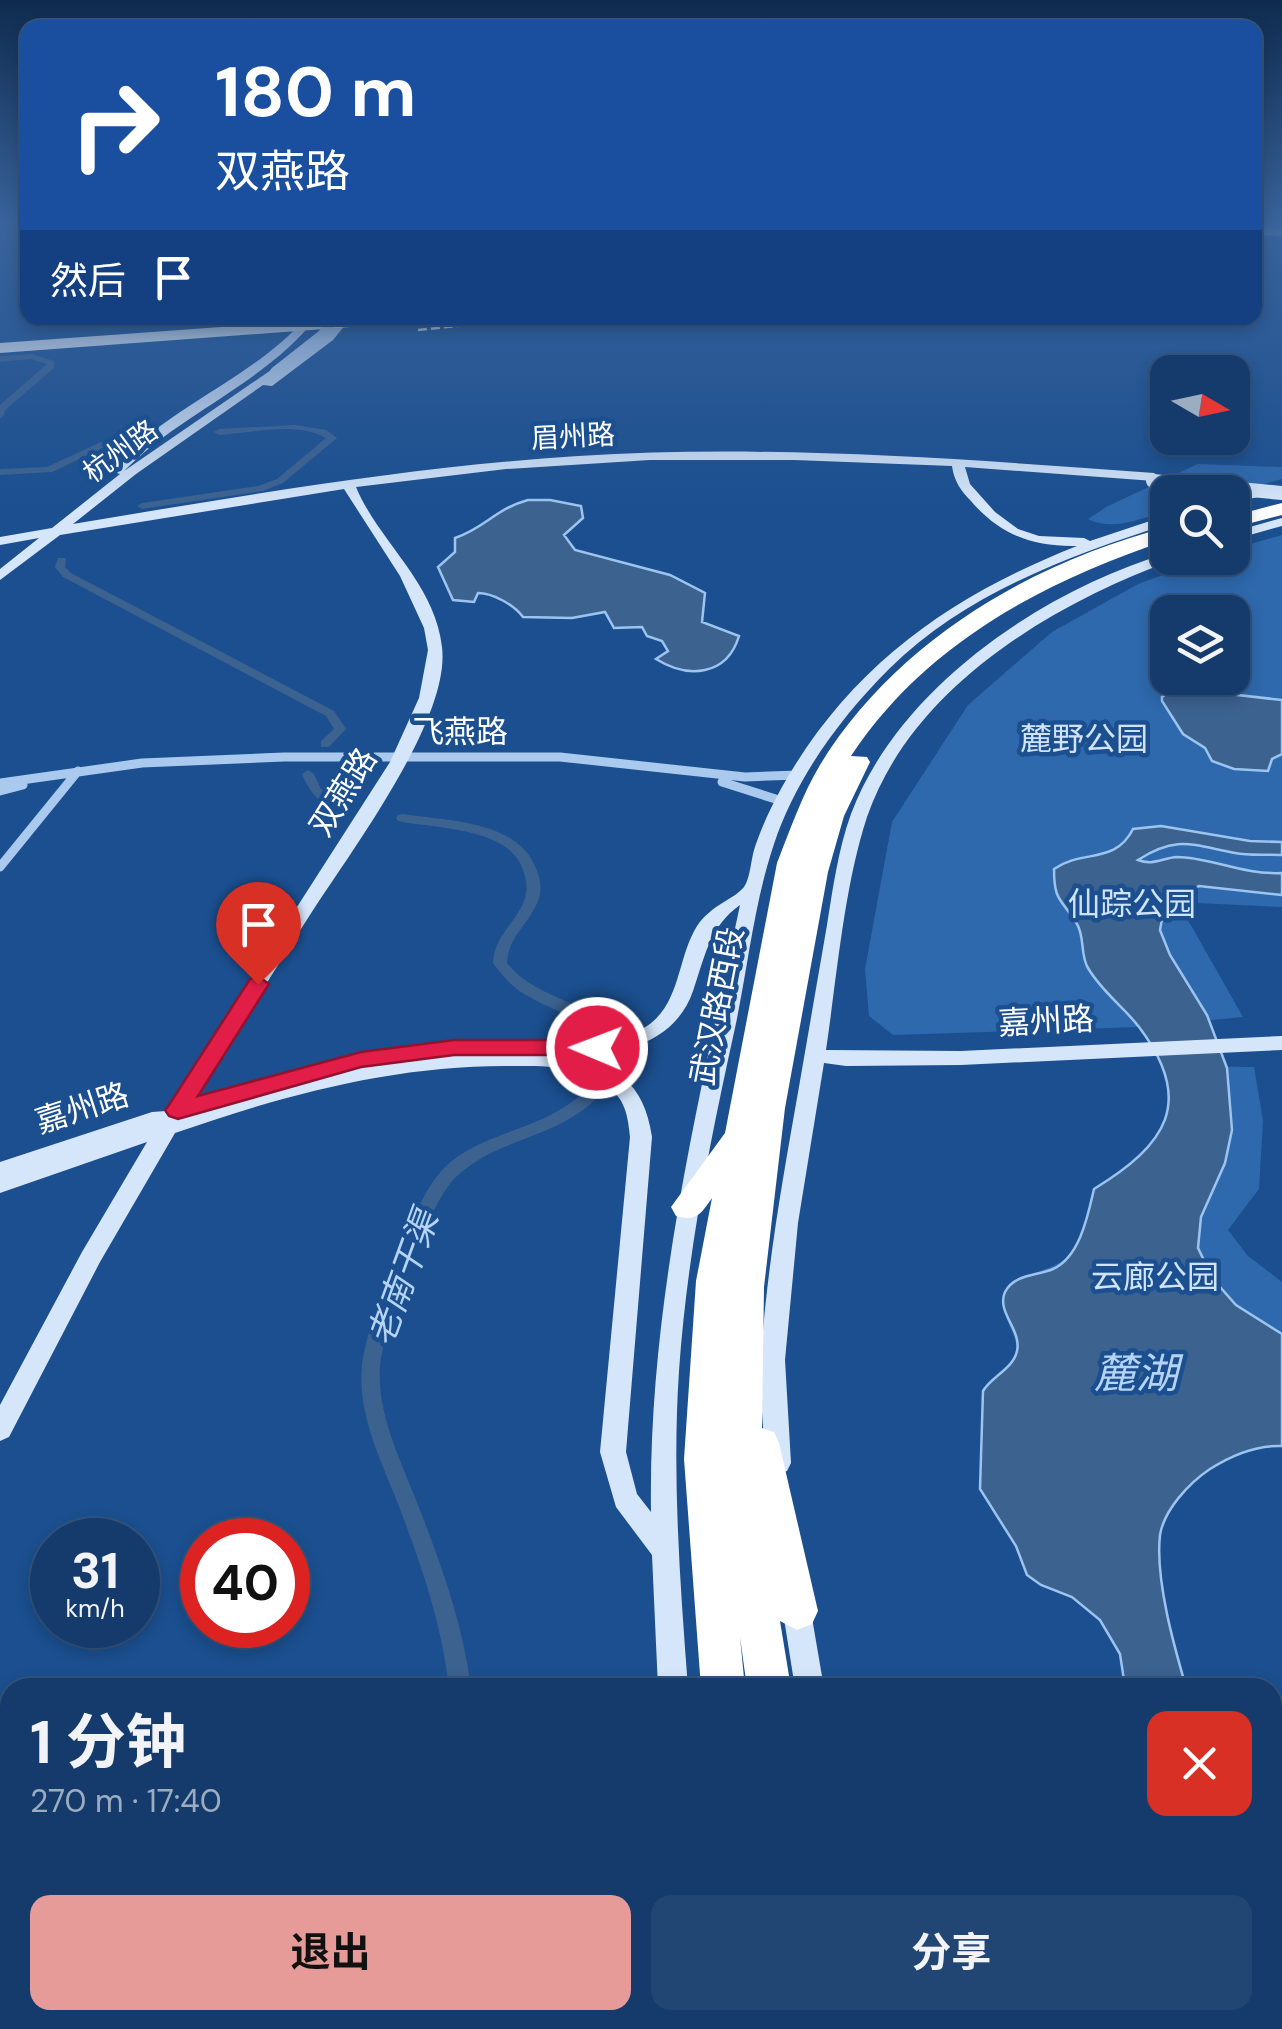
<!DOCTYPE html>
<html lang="zh">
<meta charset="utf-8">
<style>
:root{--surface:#143b6b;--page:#214673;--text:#f1f3f6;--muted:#9dadc1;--line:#33557e;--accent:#e69b98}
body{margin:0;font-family:"DM Sans","Noto Sans SC",sans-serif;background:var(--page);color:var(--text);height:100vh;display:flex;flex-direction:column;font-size:38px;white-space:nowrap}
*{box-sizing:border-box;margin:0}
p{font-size:32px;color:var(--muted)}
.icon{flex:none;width:55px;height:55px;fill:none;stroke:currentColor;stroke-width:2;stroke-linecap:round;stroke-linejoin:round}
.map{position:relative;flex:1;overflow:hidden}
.details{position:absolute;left:0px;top:1678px;width:1282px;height:352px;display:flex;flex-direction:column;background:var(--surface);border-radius:30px 30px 0 0;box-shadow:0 5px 15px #0003,0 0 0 2px var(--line)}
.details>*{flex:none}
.banner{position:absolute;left:20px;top:20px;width:1242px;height:305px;border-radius:20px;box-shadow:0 5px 15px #0003,0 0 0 2px var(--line);background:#1a4fa0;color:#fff;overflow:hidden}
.needle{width:65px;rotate:99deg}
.buttons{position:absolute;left:1150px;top:355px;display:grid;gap:20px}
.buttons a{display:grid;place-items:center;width:100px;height:100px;border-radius:20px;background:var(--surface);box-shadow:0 5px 15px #0003,0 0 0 2px var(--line);font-size:50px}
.speed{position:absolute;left:30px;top:1518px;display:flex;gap:20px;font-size:50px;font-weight:700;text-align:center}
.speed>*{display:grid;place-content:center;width:130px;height:130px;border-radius:50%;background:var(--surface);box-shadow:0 5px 15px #0003,0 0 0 2px var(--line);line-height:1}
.speed small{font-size:25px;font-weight:400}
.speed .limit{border:15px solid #d22;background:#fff;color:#111}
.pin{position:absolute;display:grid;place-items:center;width:85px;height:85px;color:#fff;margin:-102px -42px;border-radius:50% 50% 50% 0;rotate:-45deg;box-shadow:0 0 10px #0007}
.pin .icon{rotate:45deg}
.me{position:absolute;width:110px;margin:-55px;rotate:271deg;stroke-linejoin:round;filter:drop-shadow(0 0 8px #0008)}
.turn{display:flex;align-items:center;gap:35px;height:210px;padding:0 30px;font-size:45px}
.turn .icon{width:130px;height:130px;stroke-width:2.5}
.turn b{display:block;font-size:70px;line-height:85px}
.then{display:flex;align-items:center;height:95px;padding:0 30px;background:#0003;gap:20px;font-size:38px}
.round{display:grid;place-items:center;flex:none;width:105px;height:105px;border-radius:20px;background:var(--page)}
.summary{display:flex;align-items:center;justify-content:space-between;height:170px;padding:0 30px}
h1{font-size:60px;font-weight:700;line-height:75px}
.cta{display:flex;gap:20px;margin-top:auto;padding:20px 30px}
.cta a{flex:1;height:115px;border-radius:20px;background:var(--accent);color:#111;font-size:40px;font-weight:700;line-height:115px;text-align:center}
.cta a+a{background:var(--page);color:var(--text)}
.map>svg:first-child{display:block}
.green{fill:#2e69ad;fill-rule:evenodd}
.water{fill:#3c6290;stroke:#9cc4f0;stroke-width:2.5}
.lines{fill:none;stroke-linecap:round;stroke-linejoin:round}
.canal{fill:#3c6290;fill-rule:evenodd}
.street-far1{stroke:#a9c9ee;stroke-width:9}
.street{stroke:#a9c9ee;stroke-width:15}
.secondary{fill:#d6e6fa;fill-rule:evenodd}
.highway{fill:#fff;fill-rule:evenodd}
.rail{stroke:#fff;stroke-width:2.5;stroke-dasharray:9 4;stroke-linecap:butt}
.secondary-bridge-far1{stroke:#d6e6fa;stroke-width:10}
.secondary-bridge{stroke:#d6e6fa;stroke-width:14}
.route{fill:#e11d48;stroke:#92132f;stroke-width:2.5}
.labels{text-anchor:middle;stroke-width:9;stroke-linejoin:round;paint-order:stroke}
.far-street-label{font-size:28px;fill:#fff;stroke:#1b4f8f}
.street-label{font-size:32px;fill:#fff;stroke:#1b4f8f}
.park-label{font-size:32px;fill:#cfe3fa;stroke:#1b4f8f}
.water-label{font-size:35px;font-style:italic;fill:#b5d3f5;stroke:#1b4f8f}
.near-water-label{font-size:42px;font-style:italic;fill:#b5d3f5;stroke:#1b4f8f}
</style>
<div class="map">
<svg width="1282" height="2029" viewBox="0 0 1282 2029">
<rect width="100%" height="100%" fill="#1b4f8f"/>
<path class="green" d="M 1198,464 L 1282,467 L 1282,479 L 1233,493 L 1168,492 L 1167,511 C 1141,518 1113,532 1088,519 L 1108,506 Z
M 1282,535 L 1282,907 L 1196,903 L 1188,920 L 1243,1017 L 1138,1027 L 893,1035 L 869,1016 L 865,969 L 892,822 L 968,705 L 1052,632 L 1138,584 L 1210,558 L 1232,558 L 1233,549 ZM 1168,612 L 1232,612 L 1232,678 L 1168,678 Z
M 1162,1066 L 1254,1067 L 1263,1121 L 1259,1189 L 1228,1230 L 1248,1256 L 1282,1282 L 1282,1378 L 1017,1352 C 1017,1334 1002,1317 1003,1300 C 1004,1274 1054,1274 1070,1254 C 1084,1237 1089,1210 1094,1189 C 1139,1161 1186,1125 1162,1066 Z
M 1273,2008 L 1282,2012 L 1282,2029 L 958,2029 L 955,2020 L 1272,2020 Z"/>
<path class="water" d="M 528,500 L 550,500 L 581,506 L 583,518 L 564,535 L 575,550 L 670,575 L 705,593 L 702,622 L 739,636 C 727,676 688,679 656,659 L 668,651 L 662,641 L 647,636 L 642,627 L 614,628 L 605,612 L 572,618 L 523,617 C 514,605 493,593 478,593 L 474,602 L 453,600 L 438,567 L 455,552 L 455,538 C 485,528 495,509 528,500 Z
M 1193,690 L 1282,700 L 1282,754 L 1272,759 L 1268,771 L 1234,769 L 1212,761 L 1205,748 L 1183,734 L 1162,701 L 1162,697 L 1171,691 Z
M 1161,826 L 1250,841 L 1282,842 L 1282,855 C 1267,854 1250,856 1235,853 C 1192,845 1177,835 1138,860 C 1153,866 1162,858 1177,857 C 1209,857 1243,875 1282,873 L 1282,895 L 1199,886 L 1165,902 L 1160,930 L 1170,955 L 1207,1015 L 1227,1068 L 1232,1130 L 1225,1163 L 1201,1217 L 1198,1248 L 1213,1279 L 1236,1305 L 1282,1334 L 1282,1446 C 1255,1445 1232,1455 1210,1469 C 1189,1483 1164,1510 1160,1535 C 1155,1579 1174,1646 1186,1687 L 1125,1687 L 1120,1654 L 1100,1620 L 1072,1597 L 1041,1585 L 1027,1575 L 1016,1546 L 980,1489 L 983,1391 C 992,1376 1013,1369 1017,1351 C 1022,1330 996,1312 1005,1292 C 1014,1274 1037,1276 1053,1269 C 1080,1257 1088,1215 1094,1189 C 1166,1145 1196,1102 1139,1027 C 1123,1006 1102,992 1088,968 C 1080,955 1085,937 1077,924 C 1061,898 1054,902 1054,869 C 1082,849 1115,865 1133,829 Z
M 1167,2020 L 1267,2020 L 1273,2029 L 1161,2029 Z"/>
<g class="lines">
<path class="canal" d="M 32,354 L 54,361 L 54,368 L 5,410 L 4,415 L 0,418 L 0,405 L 47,364 L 31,359 L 0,362 L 0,356 Z
M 295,425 L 326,430 L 337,438 L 283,483 L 263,491 L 142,509 L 137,506 L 142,503 L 258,486 L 277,479 L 326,438 C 297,421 252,433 219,435 L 214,432 L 219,429 Z
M 140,432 L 145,435 L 143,437 L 107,446 L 52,472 L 0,475 L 0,469 L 47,467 L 101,442 Z
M 58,558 L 66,558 L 65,567 L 71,573 L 334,711 L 346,729 L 329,747 L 321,747 L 321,741 L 334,729 L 326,716 L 63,577 L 55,567 Z
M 308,770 L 314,774 L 321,789 L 344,804 L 345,807 L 344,810 C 323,810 309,792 302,774 Z
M 403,814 C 447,821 520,820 537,871 C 541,882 542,891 538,901 C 529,924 508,937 507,963 C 531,993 567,997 597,1018 C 609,1026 616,1037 624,1049 C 622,1068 612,1082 600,1095 C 557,1140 497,1137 456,1177 C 429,1202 383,1329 380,1367 C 377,1415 401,1461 418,1505 C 441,1564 463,1624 471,1688 L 449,1688 C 442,1624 421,1564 398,1504 C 381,1460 357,1414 362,1365 C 366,1325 415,1197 443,1169 C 483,1129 546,1132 588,1088 C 599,1076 607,1066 608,1049 C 588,1017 552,1012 521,992 C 509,984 501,974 493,963 C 494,936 515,924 524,901 C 528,890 527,881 523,870 C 509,827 436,829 398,821 L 396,818 L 398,815 Z
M 377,2020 L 403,2020 L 399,2029 L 373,2029 Z"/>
<path class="street-far1" d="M 722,782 L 782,801
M 0,783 L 142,763 L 284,757 L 560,757 L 745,777 L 798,775
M 0,791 L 23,785
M 0,867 L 78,771"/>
<path class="street" d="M 1272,1916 L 1282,1919"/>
<path class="secondary" d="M 1255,223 L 1282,223 L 1282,227 L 1256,226 Z
M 306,318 L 316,318 C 264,384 182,412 124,471 L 271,370 L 279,370 L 325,336 L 341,318 L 351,318 L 333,340 L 272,386 L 263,385 L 136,474 L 73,524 C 240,496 408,467 578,456 C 770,444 962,459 1154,473 L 1160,477 L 1154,481 L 965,467 L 970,484 L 995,512 L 1018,529 L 1039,536 L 1084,538 L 1090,541 L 1168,515 L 1168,524 C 1068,556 965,594 889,669 C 840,718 796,778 774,844 C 754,903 748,967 735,1028 C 710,1141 687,1255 679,1371 C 672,1476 680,1582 688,1688 L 658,1688 L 652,1555 L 616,1507 L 600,1452 L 630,1137 C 628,1118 626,1102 611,1089 C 586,1066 549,1066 517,1066 C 398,1064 287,1094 175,1133 L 100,1262 L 9,1437 L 0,1441 L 0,1405 L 82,1252 L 147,1142 L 0,1193 L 0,1162 L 152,1112 L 166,1111 L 390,762 L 419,698 L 428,650 L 424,628 L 400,576 L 344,489 L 60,535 L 0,580 L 0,569 L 39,538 L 0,545 L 0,537 L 52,528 L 120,474 L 111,471 C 165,407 250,381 306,318 ZM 650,460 L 794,460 L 952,466 C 954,481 961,491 971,501 C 1000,535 1033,547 1077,546 C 950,596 850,666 782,787 C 771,807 761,828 754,850 C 751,860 750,879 744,887 C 733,900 711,905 697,926 C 677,958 681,1003 647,1026 C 609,1050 579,1033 543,1042 L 540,1047 L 546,1053 C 423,1044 303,1075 187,1113 C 226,1047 267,982 308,918 C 348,855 451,720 442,647 C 435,583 379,542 356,487 L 506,469 ZM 740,905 C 698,1106 648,1305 651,1512 L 637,1494 L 626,1452 L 652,1137 C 644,1082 616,1064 564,1055 C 616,1056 674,1046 693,991 C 705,957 709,927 740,905 Z
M 1270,486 L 1276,490 L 1275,493 L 1232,503 L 1232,495 Z
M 1282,518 L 1282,526 L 1232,540 L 1232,532 Z
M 1168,553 L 1168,558 L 1175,558 L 1173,560 C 1052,604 912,687 867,817 C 844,887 837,976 826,1050 L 961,1051 L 1282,1036 L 1282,1050 L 961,1065 L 846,1066 L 824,1063 L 798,1223 L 785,1360 L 791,1463 L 787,1471 L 778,1474 L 769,1471 L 765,1463 C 764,1428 759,1392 761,1357 C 767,1264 784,1172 800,1081 C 809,1029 818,977 827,925 C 833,888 838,850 851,814 C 898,688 1043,590 1168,553 Z
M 796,1593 L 806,1597 L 810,1606 L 824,1688 L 795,1688 L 782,1606 L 786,1597 Z
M 0,1759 L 10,1759 L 10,1816 L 0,1817 Z
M 710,2020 L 744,2020 L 745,2029 L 711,2029 Z
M 870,2020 L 904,2020 L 906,2029 L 872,2029 Z"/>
<path class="highway" d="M 1255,227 L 1282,228 L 1282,236 L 1255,235 Z
M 346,318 L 412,318 L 404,323 L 0,353 L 0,343 Z
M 1282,503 L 1282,515 L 1232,528 L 1232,516 Z
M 1168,527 L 1168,540 C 1042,582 925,644 851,756 L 867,757 L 870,762 L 844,816 L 828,872 L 785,1108 L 764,1287 L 762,1428 L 774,1432 L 779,1443 L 818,1611 L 812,1624 L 797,1630 L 780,1621 L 791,1688 L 747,1688 L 740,1637 L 745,1688 L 701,1688 L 684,1459 L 696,1281 L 712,1198 C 701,1214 696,1222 676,1216 L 671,1207 L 725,1133 L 777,863 C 790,830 802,795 820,765 C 895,642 1031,562 1168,527 Z
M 760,2020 L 859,2020 L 861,2029 L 762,2029 Z"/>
<path class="rail" d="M 418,330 L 536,318"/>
<path class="secondary-bridge-far1" d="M 275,372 L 322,335 L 335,318"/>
<path class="secondary-bridge" d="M 1153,481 L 1282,493"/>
</g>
<linearGradient id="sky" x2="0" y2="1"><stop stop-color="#0f2b4f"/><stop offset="0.44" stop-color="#39639b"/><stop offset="1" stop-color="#39639b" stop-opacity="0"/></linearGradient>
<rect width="1282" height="507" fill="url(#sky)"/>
<path class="route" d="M 258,976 L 269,984 L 198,1096 L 361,1052 L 454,1040 L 597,1040 L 609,1048 L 597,1055 L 454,1055 L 361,1067 L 178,1119 L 169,1116 L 165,1110 L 169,1105 L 250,979 Z"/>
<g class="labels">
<g class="far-street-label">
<text transform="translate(573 436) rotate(-3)" y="10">眉州路</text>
<text transform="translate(120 451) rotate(-36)" y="10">杭州路</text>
</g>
<g class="street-label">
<text x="460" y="743">飞燕路</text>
<text transform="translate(343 792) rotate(-58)" y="11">双燕路</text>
<text transform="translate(717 1006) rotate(-79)" y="11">武汉路西段</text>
<text transform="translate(1046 1021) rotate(-3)" y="11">嘉州路</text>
<text transform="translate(82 1108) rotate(-18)" y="11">嘉州路</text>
</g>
<g class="park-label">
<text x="1084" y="750">麓野公园</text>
<text x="1132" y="915">仙踪公园</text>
<text x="1155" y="1288">云廊公园</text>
</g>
<g class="water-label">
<text transform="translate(403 1278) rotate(-70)" y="12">老南干渠</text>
</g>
<g class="near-water-label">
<text x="1136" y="1388">麓湖</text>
</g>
</g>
</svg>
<div class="buttons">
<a><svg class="needle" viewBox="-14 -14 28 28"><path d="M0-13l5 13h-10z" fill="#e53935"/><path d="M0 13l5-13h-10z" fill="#9dadc1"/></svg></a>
<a><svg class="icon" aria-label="search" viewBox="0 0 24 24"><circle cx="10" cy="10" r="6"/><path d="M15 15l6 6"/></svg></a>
<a><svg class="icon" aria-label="layers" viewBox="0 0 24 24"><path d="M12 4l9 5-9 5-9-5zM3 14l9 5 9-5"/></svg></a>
</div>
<div class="speed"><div>31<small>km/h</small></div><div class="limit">40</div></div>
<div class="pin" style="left:258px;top:984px;background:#d93025"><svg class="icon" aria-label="arrive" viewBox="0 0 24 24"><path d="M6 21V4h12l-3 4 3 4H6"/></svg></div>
<svg class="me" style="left:597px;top:1048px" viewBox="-20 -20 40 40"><circle r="17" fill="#e11d48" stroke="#fff" stroke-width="3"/><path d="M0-11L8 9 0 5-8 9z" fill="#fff"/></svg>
<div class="banner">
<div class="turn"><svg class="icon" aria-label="right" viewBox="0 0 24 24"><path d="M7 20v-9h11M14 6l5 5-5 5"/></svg><div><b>180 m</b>双燕路</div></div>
<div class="then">然后<svg class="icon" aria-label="arrive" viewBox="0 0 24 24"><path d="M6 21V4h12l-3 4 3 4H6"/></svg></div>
</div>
<section class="details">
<div class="summary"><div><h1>1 分钟</h1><p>270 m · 17:40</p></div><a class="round" style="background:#d93025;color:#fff"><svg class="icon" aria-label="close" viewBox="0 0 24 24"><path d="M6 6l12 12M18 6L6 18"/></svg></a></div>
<div class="cta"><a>退出</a><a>分享</a></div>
</section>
</div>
